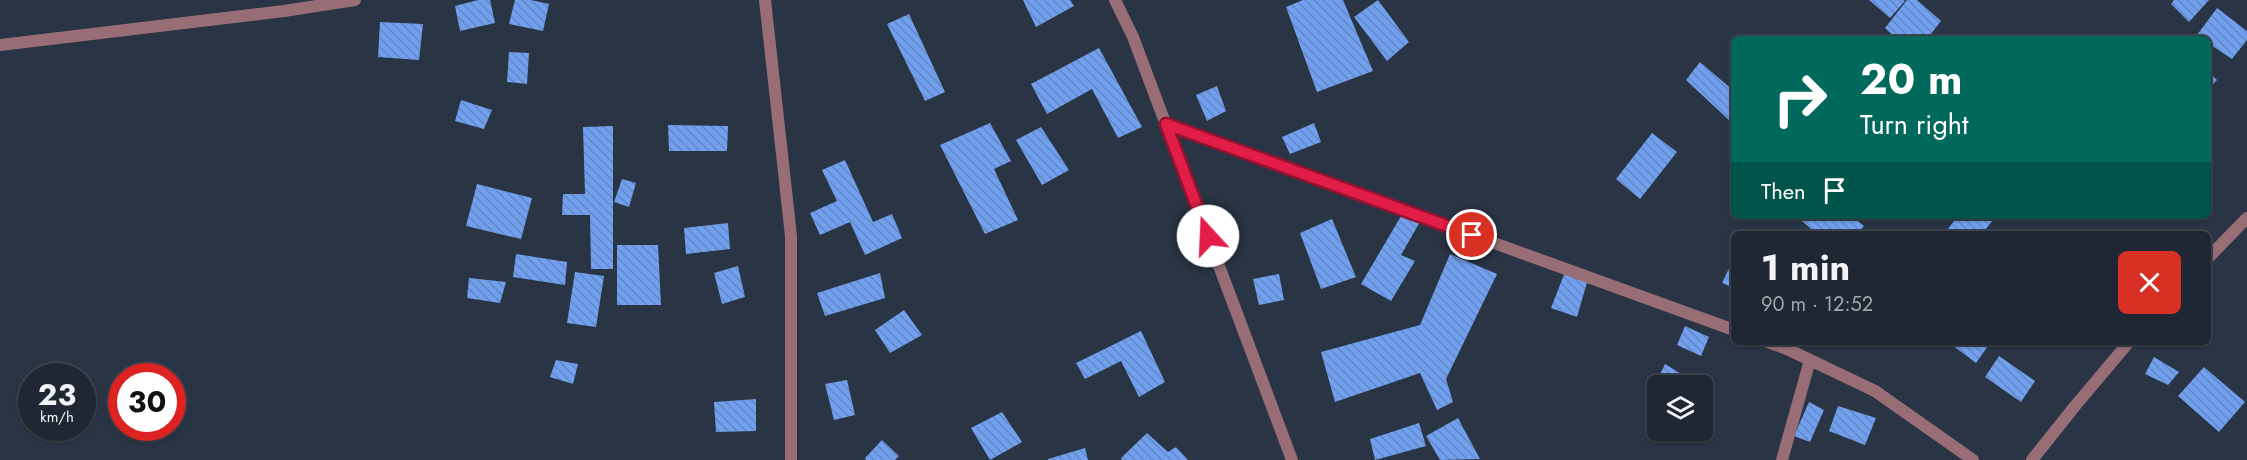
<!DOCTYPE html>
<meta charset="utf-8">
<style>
:root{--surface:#1f2733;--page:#272f3b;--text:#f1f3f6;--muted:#a1a5ac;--line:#3c444e}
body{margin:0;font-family:Jost,sans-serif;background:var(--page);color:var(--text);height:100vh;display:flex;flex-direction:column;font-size:22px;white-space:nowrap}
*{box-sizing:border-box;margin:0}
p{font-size:20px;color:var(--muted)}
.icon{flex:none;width:33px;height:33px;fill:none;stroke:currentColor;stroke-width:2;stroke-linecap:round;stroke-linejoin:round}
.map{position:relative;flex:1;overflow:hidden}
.drawer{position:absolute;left:1731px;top:231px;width:480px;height:114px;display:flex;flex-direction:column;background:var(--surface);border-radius:9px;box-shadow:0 2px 4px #0004,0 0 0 2px var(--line)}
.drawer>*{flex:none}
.banner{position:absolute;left:1731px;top:36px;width:480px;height:183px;border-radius:9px;box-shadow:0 2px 4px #0004,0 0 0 2px var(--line);background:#00695c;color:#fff;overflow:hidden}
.fabs{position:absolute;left:1647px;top:375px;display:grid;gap:12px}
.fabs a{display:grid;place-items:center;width:66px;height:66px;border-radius:9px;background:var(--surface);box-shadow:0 2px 4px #0004,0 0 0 2px var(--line);font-size:30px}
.speed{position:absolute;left:18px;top:363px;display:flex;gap:12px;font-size:30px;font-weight:700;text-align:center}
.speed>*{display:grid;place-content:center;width:78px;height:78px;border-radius:50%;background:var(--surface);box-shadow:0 2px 4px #0004,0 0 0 2px var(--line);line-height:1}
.speed small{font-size:15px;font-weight:400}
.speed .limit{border:9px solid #d22;background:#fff;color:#111}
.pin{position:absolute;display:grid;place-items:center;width:51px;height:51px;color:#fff;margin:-26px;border:3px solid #fff;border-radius:50%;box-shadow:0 2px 6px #0007}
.me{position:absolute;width:66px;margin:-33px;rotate:340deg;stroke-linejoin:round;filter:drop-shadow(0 0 4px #0008)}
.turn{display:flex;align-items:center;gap:21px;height:126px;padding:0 30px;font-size:27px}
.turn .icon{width:78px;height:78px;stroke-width:2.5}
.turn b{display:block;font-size:42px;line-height:51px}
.then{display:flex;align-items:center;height:57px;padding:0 30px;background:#0003;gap:12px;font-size:22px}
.round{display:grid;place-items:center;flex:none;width:63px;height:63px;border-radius:9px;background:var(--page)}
.headline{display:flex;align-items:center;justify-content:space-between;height:102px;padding:0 30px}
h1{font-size:36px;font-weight:700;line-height:45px}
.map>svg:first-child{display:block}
.building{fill:url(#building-back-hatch)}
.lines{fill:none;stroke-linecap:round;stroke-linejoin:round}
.minor{stroke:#986d75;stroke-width:12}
.route-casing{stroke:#92132f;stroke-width:15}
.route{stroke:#e11d48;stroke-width:10}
</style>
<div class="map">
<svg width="2247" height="460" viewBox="0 0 2247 460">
<defs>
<pattern id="building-back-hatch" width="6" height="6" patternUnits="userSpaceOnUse" patternTransform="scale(1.5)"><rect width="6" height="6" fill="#70a0ee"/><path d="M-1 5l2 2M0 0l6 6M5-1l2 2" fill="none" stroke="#6488c4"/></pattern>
</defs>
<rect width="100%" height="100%" fill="#293444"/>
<path class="building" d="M 478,0 L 490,0 L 495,23 L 460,31 L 455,6 Z
M 515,0 L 531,0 L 549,4 L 543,31 L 509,24 Z
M 1023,0 L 1070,0 L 1074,6 L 1036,27 Z
M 1303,0 L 1343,0 L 1373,71 L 1317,92 L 1286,7 Z
M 1378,0 L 1409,42 L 1387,61 L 1354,17 Z
M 1869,0 L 1903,0 L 1905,1 L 1890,18 Z
M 1907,0 L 1917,0 L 1941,21 L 1927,39 L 1897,39 L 1885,28 Z
M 2174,0 L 2209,0 L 2189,22 L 2171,4 Z
M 2217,8 L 2247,31 L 2247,40 L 2232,59 L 2208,43 L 2208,39 L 2202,39 L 2197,35 Z
M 909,14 L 945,92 L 925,101 L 887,24 Z
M 380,22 L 423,24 L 419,60 L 378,57 Z
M 1099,48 L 1142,127 L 1118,138 L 1092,89 L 1047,114 L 1031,84 Z
M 509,52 L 529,53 L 527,84 L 507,82 Z
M 1700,62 L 1734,91 L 1734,120 L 1732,123 L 1686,80 Z
M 2208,72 L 2217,80 L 2208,89 Z
M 1217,86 L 1226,111 L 1207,121 L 1196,95 Z
M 461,100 L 492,110 L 484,129 L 455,121 Z
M 990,123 L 1011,161 L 994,169 L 1018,220 L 985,234 L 940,145 Z
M 1314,123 L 1321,142 L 1290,154 L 1282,137 Z
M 668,125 L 728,126 L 727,151 L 669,151 Z
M 613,126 L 613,269 L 591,269 L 590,215 L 562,215 L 563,194 L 585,194 L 583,127 Z
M 1041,127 L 1069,170 L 1042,185 L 1016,140 Z
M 1652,133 L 1677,152 L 1640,199 L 1616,179 Z
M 845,160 L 873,222 L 892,214 L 902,238 L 865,255 L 850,222 L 820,235 L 810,213 L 837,201 L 822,170 Z
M 622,179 L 636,183 L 629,207 L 614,202 Z
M 477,184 L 532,198 L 521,239 L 466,226 Z
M 1404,211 L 1421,220 L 1401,255 L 1415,261 L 1391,301 L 1361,284 Z
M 1796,216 L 1852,216 L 1864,226 L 1857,234 L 1817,234 Z
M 1958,216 L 1996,216 L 1982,234 L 1944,234 Z
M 1332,219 L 1356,277 L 1321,289 L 1300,233 Z
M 728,223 L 730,249 L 686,254 L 684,228 Z
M 617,245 L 658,245 L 661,305 L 617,305 Z
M 516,254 L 567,262 L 565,285 L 513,277 Z
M 1450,254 L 1497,274 L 1446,379 L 1453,402 L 1437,410 L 1420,373 L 1335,402 L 1321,352 L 1420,325 Z
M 1734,258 L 1734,288 L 1722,283 Z
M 738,266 L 745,297 L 722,304 L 714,273 Z
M 575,272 L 604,276 L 596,327 L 567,323 Z
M 1565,272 L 1588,279 L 1577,317 L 1551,308 Z
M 880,273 L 885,298 L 825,316 L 817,293 Z
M 1279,274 L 1284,300 L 1259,305 L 1253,279 Z
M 469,278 L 506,282 L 500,303 L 467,298 Z
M 904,310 L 922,335 L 890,353 L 875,330 Z
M 1685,326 L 1709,337 L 1701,356 L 1677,345 Z
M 1141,331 L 1165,382 L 1139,397 L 1121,361 L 1085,379 L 1076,363 Z
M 1948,342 L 1983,342 L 1988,346 L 1976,363 Z
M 1999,356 L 2035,381 L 2021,402 L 1985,377 Z
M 2154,357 L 2179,372 L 2168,385 L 2145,374 Z
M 556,360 L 578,364 L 573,384 L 550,377 Z
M 1665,364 L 1683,375 L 1677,386 L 1658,386 L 1658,396 L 1651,393 Z
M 2204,367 L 2245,402 L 2219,432 L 2178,396 Z
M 847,380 L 855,415 L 834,420 L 825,384 Z
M 756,399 L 756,431 L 716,432 L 714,402 Z
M 1809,402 L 1824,410 L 1810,442 L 1794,436 Z
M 1838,406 L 1876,418 L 1865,445 L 1829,431 Z
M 1002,412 L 1022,442 L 990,460 L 971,428 Z
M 1458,418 L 1480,459 L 1440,460 L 1426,436 Z
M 1419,423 L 1426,446 L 1375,460 L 1370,439 Z
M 1147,433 L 1168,452 L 1176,447 L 1188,460 L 1122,460 L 1121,458 Z
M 882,440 L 899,456 L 895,460 L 866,460 L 865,458 Z
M 1085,448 L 1088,460 L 1048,460 L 1048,459 Z"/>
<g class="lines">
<path class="minor" d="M 765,0 L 791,236 L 791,460
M 1115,0 L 1133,37 L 1292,460
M 0,45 L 284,11 L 355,0
M 1166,124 L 1734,330
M 2208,258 L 2247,218
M 1768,342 L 1787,349 L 1875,391 L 1973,460
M 1782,460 L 1810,360
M 2032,460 L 2075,406 L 2129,342"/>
</g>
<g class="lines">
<defs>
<path id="route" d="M 1208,236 L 1166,124 L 1472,235"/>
</defs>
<use href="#route" class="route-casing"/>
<use href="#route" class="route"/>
</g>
</svg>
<div class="fabs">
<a><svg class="icon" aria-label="layers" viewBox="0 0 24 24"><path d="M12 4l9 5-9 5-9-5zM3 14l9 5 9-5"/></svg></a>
</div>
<div class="speed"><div>23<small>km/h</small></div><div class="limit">30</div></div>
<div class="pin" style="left:1472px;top:235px;background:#d93025"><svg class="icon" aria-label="arrive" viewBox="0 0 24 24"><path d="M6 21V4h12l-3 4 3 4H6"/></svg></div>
<svg class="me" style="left:1208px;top:236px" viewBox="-20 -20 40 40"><circle r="19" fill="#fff"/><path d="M0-13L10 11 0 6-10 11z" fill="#e11d48"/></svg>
<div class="banner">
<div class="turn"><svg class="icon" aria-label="right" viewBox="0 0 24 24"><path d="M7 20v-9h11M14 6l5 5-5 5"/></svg><div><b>20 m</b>Turn right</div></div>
<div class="then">Then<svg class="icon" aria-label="arrive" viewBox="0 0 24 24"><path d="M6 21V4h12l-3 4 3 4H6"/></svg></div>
</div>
<section class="drawer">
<div class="headline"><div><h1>1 min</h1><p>90 m · 12:52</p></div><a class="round" style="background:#d93025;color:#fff"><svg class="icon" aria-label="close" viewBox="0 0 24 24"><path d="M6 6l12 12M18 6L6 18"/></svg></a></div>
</section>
</div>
